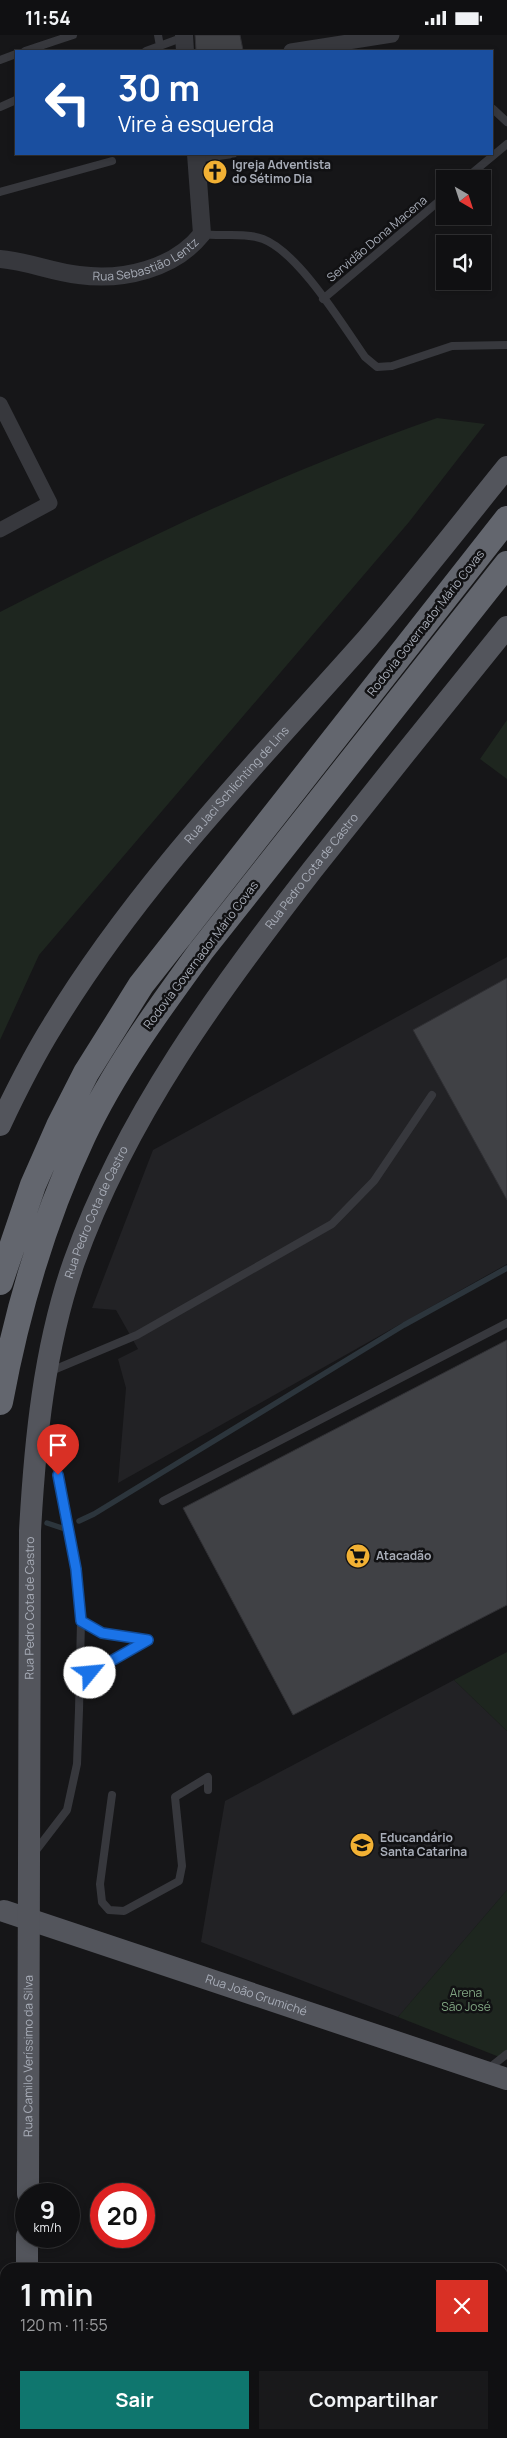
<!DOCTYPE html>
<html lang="pt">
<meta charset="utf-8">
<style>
:root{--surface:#101012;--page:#19191b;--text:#f1f3f6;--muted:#9c9d9f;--line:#303032;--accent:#0f766e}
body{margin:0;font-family:Manrope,sans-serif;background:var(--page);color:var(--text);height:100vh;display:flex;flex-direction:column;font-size:19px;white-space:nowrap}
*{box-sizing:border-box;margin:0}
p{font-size:16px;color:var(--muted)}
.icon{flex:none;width:28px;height:28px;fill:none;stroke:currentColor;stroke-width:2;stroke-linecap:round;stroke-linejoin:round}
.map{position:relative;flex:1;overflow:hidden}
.panel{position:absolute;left:0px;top:2228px;width:508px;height:176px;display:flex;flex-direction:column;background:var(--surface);border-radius:15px 15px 0 0;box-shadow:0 2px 8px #0003,0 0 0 1px var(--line)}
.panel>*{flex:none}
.top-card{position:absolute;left:15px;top:15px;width:478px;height:105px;border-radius:0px;box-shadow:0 2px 8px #0003,0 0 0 1px var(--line);background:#1a4fa0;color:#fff;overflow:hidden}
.needle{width:32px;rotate:141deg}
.controls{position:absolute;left:436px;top:135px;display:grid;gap:10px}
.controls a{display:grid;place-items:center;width:55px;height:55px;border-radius:0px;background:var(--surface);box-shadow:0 2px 8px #0003,0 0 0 1px var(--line);font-size:25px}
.speed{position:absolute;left:15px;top:2148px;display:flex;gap:10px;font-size:25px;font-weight:700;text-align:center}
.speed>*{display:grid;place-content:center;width:65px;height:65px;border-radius:50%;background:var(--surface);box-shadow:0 2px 8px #0003,0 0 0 1px var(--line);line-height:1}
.speed small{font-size:12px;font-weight:400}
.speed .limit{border:8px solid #d22;background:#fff;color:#111}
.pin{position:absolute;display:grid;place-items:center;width:42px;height:42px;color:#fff;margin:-51px -21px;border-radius:50% 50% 50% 0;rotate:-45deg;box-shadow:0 0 5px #0007}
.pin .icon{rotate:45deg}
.me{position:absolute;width:55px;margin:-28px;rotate:62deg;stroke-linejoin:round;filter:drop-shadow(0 0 4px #0008)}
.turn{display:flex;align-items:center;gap:18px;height:105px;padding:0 20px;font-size:22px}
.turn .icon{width:65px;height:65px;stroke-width:2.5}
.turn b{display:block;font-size:35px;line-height:42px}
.round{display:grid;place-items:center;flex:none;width:52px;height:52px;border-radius:0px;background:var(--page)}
.summary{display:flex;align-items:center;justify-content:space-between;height:85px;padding:0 20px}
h1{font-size:30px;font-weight:700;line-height:38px}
.primary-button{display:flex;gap:10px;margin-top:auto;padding:10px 20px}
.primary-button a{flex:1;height:58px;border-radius:0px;background:var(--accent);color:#fff;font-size:20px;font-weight:700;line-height:58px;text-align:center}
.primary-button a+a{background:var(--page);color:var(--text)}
.status{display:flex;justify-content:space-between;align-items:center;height:35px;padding:0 25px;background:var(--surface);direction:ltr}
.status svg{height:14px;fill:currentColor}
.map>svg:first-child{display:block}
.built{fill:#222225}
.green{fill:#1e261f}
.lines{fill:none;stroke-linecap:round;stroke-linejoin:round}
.stream{stroke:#2c353c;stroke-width:5.5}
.building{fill:#404145;stroke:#303034}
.service{stroke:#37383d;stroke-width:8}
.minor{stroke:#37383d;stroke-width:15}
.tertiary{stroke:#37383d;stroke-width:18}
.primary{stroke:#53555c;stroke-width:22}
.motorway{stroke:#63666e;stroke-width:26}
.route-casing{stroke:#114b97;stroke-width:12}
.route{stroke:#1a73e8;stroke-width:9}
.labels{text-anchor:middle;stroke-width:5;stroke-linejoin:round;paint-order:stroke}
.poi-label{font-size:12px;font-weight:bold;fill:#a8adb8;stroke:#111113;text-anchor:start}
.street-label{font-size:12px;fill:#a8adb8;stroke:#111113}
.park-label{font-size:12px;fill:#7fa381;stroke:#111113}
</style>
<div class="status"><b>11:54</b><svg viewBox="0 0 49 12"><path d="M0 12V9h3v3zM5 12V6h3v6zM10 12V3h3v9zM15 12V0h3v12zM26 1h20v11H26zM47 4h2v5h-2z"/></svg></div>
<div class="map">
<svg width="507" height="2403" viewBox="0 0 507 2403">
<rect width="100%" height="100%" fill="#161618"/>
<path class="built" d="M 507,922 L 507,1229 L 118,1448 L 126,1353 L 118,1324 L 138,1314 L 116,1275 L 92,1273 L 153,1115 Z
M 454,1645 L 507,1696 L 507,1855 L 398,1982 L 201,1907 L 225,1766 Z"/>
<path class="green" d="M 437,383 L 485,389 L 409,487 L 39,920 L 0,1005 L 0,577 C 142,504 286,436 437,383 Z
M 507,685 L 507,744 L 480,724 Z
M 507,1617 L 507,1696 L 454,1645 Z
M 507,1855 L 507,2025 L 398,1982 Z"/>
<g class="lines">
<path class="stream" d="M 79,1486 L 94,1479 L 404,1290 L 507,1233
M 47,1488 L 62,1493"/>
</g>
<path class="building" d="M 195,0 L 240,0 L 243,15 L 196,16 Z
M 507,943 L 507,1165 L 413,995 Z
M 507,1305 L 507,1570 L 293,1680 L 183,1473 Z"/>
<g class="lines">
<path class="service" d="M 158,0 L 160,11
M 25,16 L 73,0
M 146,16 L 184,2
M 0,25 L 16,19
M 0,72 L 16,65
M 493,74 L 507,87
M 196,124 L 233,119
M 465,144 L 507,109
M 0,157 L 112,126
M 202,199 C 221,202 245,197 263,204 C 299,218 342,289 365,322 L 377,332 L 392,331 L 452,311 L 507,310
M 323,264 L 445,161
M 51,1336 L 137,1300 L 332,1189 L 374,1146 L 432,1060
M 163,1466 L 507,1288
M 81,1586 L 102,1599 L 148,1605
M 79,1643 L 148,1605
M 112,1760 L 100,1849 L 102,1867 L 109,1875 L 124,1876 L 179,1846 L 182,1831 L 175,1762 L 208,1742 L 208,1755
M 34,1818 L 67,1775 L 77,1729 L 79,1675 L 81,1586 L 76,1533 L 66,1476 L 50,1405 L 43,1394
M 488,2034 L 507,2019
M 502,2260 L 507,2255
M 502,2306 L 507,2315
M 297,2399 L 300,2403"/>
<path class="minor" d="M 291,16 L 392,0
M 0,369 L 50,468 L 0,495"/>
<g class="tertiary">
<path d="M 184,0 L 185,16"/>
<path id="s1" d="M 0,224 C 27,226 52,237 79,240 C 123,246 174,234 202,199 L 196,119"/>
</g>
<g class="primary">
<path id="s2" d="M 0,1090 C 16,1056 33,1022 53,990 C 139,848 257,728 367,604 C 415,548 461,489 507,432"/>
<path id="s3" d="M 4,1876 L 507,2044"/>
<path id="s4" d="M 28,2159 L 30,1496 C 35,1406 44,1313 74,1227 C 126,1081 219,955 313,834 C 377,753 442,672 507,592"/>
<path d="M 27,2232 L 27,2201"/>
<path d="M 28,2399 L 28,2403"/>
</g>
<path class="motorway" d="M 0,1247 L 33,1150 L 59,1091 L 86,1038 L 141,950 L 507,484
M 0,1367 C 17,1275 43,1186 83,1101 C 114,1035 158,975 201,916 L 507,529"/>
</g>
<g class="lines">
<defs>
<path id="route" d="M 58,1440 L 76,1534 L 81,1586 L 102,1598 L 148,1605 L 90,1638"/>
</defs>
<use href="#route" class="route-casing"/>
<use href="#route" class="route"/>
</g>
<defs>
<symbol id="church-disc" viewBox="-11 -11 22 22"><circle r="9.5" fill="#f2b134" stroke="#111113"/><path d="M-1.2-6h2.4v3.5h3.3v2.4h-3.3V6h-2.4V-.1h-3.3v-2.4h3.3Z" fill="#111"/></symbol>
<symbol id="supermarket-disc" viewBox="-11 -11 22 22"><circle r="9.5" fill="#f2b134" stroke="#111113"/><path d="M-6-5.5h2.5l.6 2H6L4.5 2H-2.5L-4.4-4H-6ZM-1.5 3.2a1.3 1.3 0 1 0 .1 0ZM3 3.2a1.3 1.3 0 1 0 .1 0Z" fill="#111"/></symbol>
<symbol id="school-disc" viewBox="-11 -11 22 22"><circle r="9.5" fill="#f2b134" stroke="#111113"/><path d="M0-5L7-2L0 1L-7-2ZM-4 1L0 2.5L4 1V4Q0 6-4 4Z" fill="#111"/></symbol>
</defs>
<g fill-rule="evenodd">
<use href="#church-disc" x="201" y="123" width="28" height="28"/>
<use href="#supermarket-disc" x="344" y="1507" width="28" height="28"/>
<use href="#school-disc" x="348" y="1796" width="28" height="28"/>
</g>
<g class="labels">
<g class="poi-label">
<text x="232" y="134">Igreja Adventista<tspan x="232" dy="14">do Sétimo Dia</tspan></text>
<text x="376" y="1525">Atacadão</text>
<text x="380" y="1807">Educandário<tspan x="380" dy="14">Santa Catarina</tspan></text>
</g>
<g class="street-label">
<text transform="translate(377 204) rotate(-40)" y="4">Servidão Dona Macena</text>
<text dy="4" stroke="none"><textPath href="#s1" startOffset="151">Rua Sebastião Lentz</textPath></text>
<text transform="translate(426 588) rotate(-52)" y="4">Rodovia Governador Mário Covas</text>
<text dy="4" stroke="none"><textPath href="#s2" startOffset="416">Rua Jaci Schlichting de Lins</textPath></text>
<text dy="4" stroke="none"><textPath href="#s4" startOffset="1396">Rua Pedro Cota de Castro</textPath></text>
<text transform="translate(201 920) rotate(-53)" y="4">Rodovia Governador Mário Covas</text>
<text dy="4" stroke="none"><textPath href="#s4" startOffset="991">Rua Pedro Cota de Castro</textPath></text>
<text dy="4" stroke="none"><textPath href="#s4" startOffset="586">Rua Pedro Cota de Castro</textPath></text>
<text dy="4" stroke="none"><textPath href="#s3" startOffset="266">Rua João Grumiché</textPath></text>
<text dy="4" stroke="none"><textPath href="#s4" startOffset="138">Rua Camilo Veríssimo da Silva</textPath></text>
</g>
<g class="park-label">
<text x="466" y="1962">Arena<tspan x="466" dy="14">São José</tspan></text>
</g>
</g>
</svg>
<div class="controls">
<a><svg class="needle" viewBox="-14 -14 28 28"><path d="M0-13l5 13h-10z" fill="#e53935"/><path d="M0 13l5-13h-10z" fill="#9c9d9f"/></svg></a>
<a><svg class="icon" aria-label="sound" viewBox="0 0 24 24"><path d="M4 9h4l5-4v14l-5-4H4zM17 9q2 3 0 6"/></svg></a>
</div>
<div class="speed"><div>9<small>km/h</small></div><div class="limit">20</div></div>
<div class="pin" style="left:58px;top:1440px;background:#d93025"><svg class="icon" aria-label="arrive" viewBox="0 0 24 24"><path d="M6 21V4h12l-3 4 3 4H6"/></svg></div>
<svg class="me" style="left:90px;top:1638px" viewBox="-20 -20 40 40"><circle r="19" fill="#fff"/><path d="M0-13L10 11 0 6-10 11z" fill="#1a73e8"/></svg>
<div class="top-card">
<div class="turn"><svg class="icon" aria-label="left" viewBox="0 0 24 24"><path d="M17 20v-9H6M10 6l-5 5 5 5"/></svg><div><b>30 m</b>Vire à esquerda</div></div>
</div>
<section class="panel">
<div class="summary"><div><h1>1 min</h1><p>120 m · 11:55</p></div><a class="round" style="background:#d93025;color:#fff"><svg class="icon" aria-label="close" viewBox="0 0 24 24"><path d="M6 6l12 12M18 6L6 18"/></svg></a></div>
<div class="primary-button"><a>Sair</a><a>Compartilhar</a></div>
</section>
</div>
